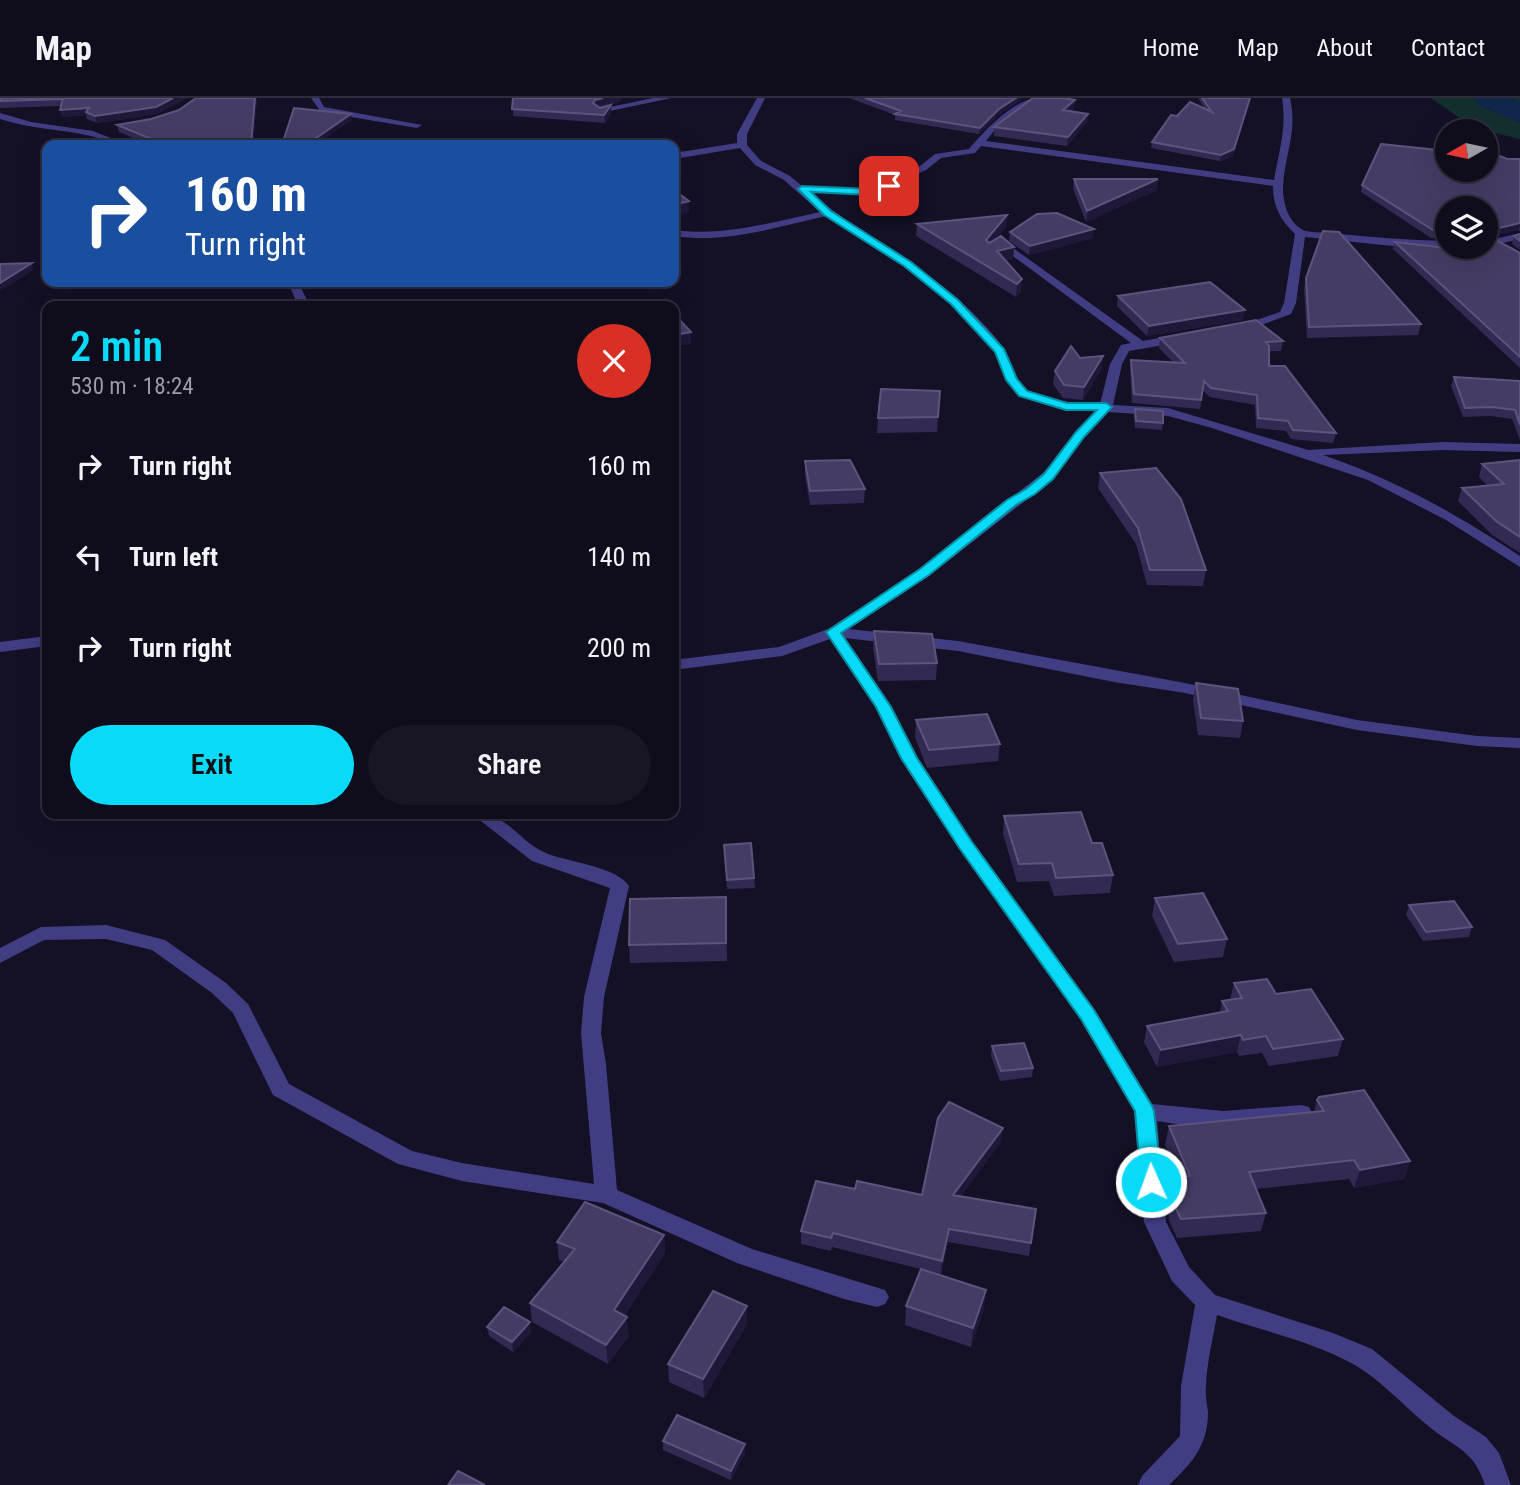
<!DOCTYPE html>
<meta charset="utf-8">
<style>
:root{--surface:#0f0c1c;--page:#181525;--text:#f1f3f6;--muted:#9b9ba3;--line:#2f2c3b;--accent:#09daf7}
body{margin:0;font-family:"Roboto Condensed",sans-serif;background:var(--page);color:var(--text);height:100vh;display:flex;flex-direction:column;font-size:26px;white-space:nowrap}
*{box-sizing:border-box;margin:0}
p{font-size:23px;color:var(--muted)}
.icon{flex:none;width:38px;height:38px;fill:none;stroke:currentColor;stroke-width:2;stroke-linecap:round;stroke-linejoin:round}
.map{position:relative;flex:1;overflow:hidden}
.details{position:absolute;left:42px;top:203px;width:637px;height:518px;display:flex;flex-direction:column;background:var(--surface);border-radius:14px;box-shadow:0 7px 28px #0002,0 0 0 2px var(--line)}
.details>*{flex:none}
.top-card{position:absolute;left:42px;top:42px;width:637px;height:147px;border-radius:14px;box-shadow:0 7px 28px #0002,0 0 0 2px var(--line);background:#1a4fa0;color:#fff;overflow:hidden}
.needle{width:46px;rotate:261deg}
.controls{position:absolute;left:1435px;top:21px;display:grid;gap:14px}
.controls a{display:grid;place-items:center;width:63px;height:63px;border-radius:50%;background:var(--surface);box-shadow:0 7px 28px #0002,0 0 0 2px var(--line);font-size:35px}
.pin{position:absolute;display:grid;place-items:center;width:60px;height:60px;color:#fff;margin:-30px;border-radius:14px;box-shadow:0 4px 10px #0006}
.me{position:absolute;width:77px;margin:-38px;rotate:358deg;stroke-linejoin:round;filter:drop-shadow(0 0 5px #0008)}
.turn{display:flex;align-items:center;gap:24px;height:147px;padding:0 28px;font-size:32px}
.turn .icon{width:91px;height:91px;stroke-width:2.5}
.turn b{display:block;font-size:49px;line-height:60px}
.round{display:grid;place-items:center;flex:none;width:74px;height:74px;border-radius:37px;background:var(--page)}
.headline{display:flex;align-items:center;justify-content:space-between;height:119px;padding:0 28px}
h1{font-size:42px;font-weight:600;line-height:52px;color:var(--accent)}
.action{display:flex;gap:14px;margin-top:auto;padding:14px 28px}
.action a{flex:1;height:80px;border-radius:42px;background:var(--accent);color:#111;font-size:28px;font-weight:600;line-height:80px;text-align:center}
.action a+a{background:var(--page);color:var(--text)}
ul{padding:0;list-style:none}
li{display:flex;align-items:center;gap:21px;height:91px;padding:0 28px}
li div{flex:1}
li b{display:block;font-size:26px}
li em{font-style:normal}
header{display:flex;align-items:center;gap:42px;box-sizing:border-box;height:98px;padding:0 35px;background:var(--surface);border-bottom:2px solid var(--line)}
header strong{font-size:33px}
nav{display:flex;gap:38px;margin-inline-start:auto;font-size:24px}
.map>svg:first-child{display:block}
.green{fill:#13302f}
.lines{fill:none;stroke-linecap:round;stroke-linejoin:round}
.river{fill:#10254a;fill-rule:evenodd}
.minor{fill:#413d83;fill-rule:evenodd}
.wall{fill:#332a53}
.shaded-wall{fill:#1f1839}
.building{fill:#453c65;stroke:#5d547d;stroke-width:2}
.route{fill:#09daf7;stroke:#068ea1;stroke-width:2}
</style>
<header>
<strong>Map</strong>
<nav><a>Home</a><a>Map</a><a>About</a><a>Contact</a></nav>
</header>
<div class="map">
<svg width="1520" height="1387" viewBox="0 0 1520 1387">
<rect width="100%" height="100%" fill="#141026"/>
<path class="green" d="M 1431,0 L 1520,0 L 1520,41 L 1474,30 Z"/>
<g class="lines">
<path class="river" d="M 1474,0 L 1513,0 L 1520,4 L 1520,25 L 1478,7 Z"/>
<path class="minor" d="M 311,0 L 319,0 L 324,9 L 422,27 L 417,30 L 321,14 Z
M 653,0 L 672,0 L 600,15 L 596,12 Z
M 757,0 L 765,0 L 747,36 L 747,47 L 761,63 L 790,78 L 802,88 L 870,91 L 920,68 L 935,56 L 969,51 C 984,33 1015,0 1039,0 L 994,33 L 986,43 L 1274,82 C 1279,53 1287,29 1282,0 L 1290,0 C 1298,35 1284,57 1283,90 C 1283,105 1288,124 1303,132 C 1309,135 1322,134 1329,135 C 1369,139 1407,142 1447,143 L 1447,149 L 1403,149 L 1305,139 L 1296,205 L 1291,216 L 1240,235 L 1234,231 L 1236,229 L 1280,214 L 1284,205 L 1295,136 C 1280,121 1273,109 1273,88 L 981,48 L 975,55 L 941,60 L 926,72 L 871,97 L 810,94 C 856,134 911,160 957,200 C 973,215 992,233 1004,251 C 1013,263 1014,283 1027,292 C 1045,304 1080,305 1100,306 L 1110,266 L 1121,247 L 1131,245 L 1002,150 L 1002,146 L 1006,145 L 1143,243 L 1181,236 L 1187,240 L 1181,244 L 1129,253 L 1122,266 L 1113,307 L 1168,310 L 1308,352 L 1443,344 L 1520,346 L 1520,354 L 1443,352 L 1323,357 C 1400,384 1453,414 1520,458 L 1520,469 L 1446,422 L 1368,382 L 1212,330 L 1168,318 L 1108,314 L 1085,339 L 1053,381 L 930,477 L 849,531 L 958,543 L 1185,585 L 1357,622 L 1477,638 L 1520,640 L 1520,650 L 1477,648 L 1357,632 L 1185,595 L 1114,584 L 958,553 L 845,540 L 892,609 L 918,660 L 972,743 L 1095,912 L 1152,1006 L 1223,1013 L 1301,1007 L 1309,1009 L 1312,1015 L 1309,1021 L 1301,1023 C 1253,1028 1205,1032 1157,1023 L 1166,1124 L 1189,1169 L 1215,1197 L 1333,1235 L 1372,1251 L 1454,1318 L 1486,1339 L 1499,1355 L 1511,1387 L 1485,1387 C 1475,1356 1461,1352 1436,1334 C 1408,1313 1383,1283 1353,1266 C 1314,1244 1260,1232 1217,1217 C 1213,1240 1207,1264 1206,1287 C 1205,1296 1207,1305 1208,1314 C 1208,1348 1192,1365 1169,1387 L 1138,1387 L 1142,1378 L 1180,1338 L 1181,1288 L 1195,1207 L 1172,1183 L 1144,1124 L 1134,1013 L 1081,922 L 960,751 L 900,660 L 876,609 L 830,541 L 782,558 L 674,572 L 674,562 L 779,549 L 828,531 L 920,471 L 1043,375 L 1095,313 L 1066,312 L 1019,298 L 1006,282 L 995,254 L 950,206 L 903,168 L 826,118 C 776,129 726,146 674,138 L 674,132 C 724,139 772,124 820,114 L 784,82 L 755,67 L 740,50 L 674,61 L 674,55 L 737,45 L 737,36 Z
M 0,15 L 31,24 L 93,33 L 128,47 C 114,48 104,41 91,38 C 61,31 30,31 0,21 Z
M 1520,135 L 1520,141 L 1486,149 L 1484,149 L 1486,143 Z
M 288,184 L 298,184 L 310,208 L 298,208 Z
M 47,538 L 47,548 L 0,554 L 0,544 Z
M 472,716 C 510,714 517,744 548,756 C 570,764 617,769 629,788 L 604,899 L 601,935 L 606,966 L 617,1092 L 752,1151 L 885,1192 L 889,1199 L 885,1206 L 877,1209 L 844,1201 L 737,1165 L 603,1105 L 462,1083 L 398,1066 L 273,997 L 233,915 L 212,895 L 152,852 L 106,841 L 44,842 L 0,865 L 0,850 L 41,829 L 106,827 L 165,842 L 226,885 L 248,906 L 289,986 L 412,1053 L 462,1065 L 594,1086 L 581,935 L 584,899 L 610,790 L 532,763 Z"/>
</g>
<path class="wall" d="M 0,0 L 187,0 L 157,16 L 97,25 L 87,21 L 86,17 L 62,19 L 61,8 L 0,10 Z
M 196,0 L 257,0 L 253,47 L 150,47 L 119,34 L 117,27 L 151,21 L 179,12 Z
M 513,0 L 622,0 L 619,4 L 599,9 L 600,10 L 611,7 L 611,15 L 605,25 L 513,18 Z
M 849,0 L 1021,0 L 1021,2 L 999,17 L 979,36 L 895,22 L 895,17 Z
M 1198,0 L 1251,0 L 1233,58 L 1220,63 L 1151,50 L 1152,44 L 1177,18 L 1205,11 Z
M 1075,2 L 1074,10 L 1070,13 L 1088,16 L 1087,24 L 1067,48 L 994,38 L 994,29 Z
M 1507,61 L 1520,61 L 1520,133 L 1447,110 L 1447,141 L 1431,140 L 1361,94 L 1362,87 Z
M 1074,81 L 1157,92 L 1086,124 L 1073,91 Z
M 1007,117 L 1006,129 L 997,140 L 1014,149 L 1013,161 L 1006,163 L 1021,194 L 1016,199 L 916,138 L 917,126 Z
M 1010,134 L 1093,140 L 1029,157 L 1009,143 Z
M 1520,136 L 1520,152 L 1512,146 L 1514,138 Z
M 1395,144 L 1448,150 L 1448,149 L 1486,149 L 1520,155 L 1520,270 L 1393,151 Z
M 1306,180 L 1421,226 L 1418,237 L 1307,240 L 1304,191 Z
M 1118,198 L 1243,222 L 1147,238 L 1117,208 Z
M 1160,240 L 1283,243 L 1281,253 L 1269,253 L 1269,268 L 1336,335 L 1333,345 L 1291,341 L 1286,333 L 1256,330 L 1255,307 L 1210,299 L 1203,293 L 1200,311 L 1132,305 L 1130,271 L 1131,262 L 1173,264 L 1159,250 Z
M 1103,258 L 1101,272 L 1083,302 L 1063,300 L 1053,286 L 1055,273 L 1080,260 Z
M 1454,279 L 1520,283 L 1520,342 L 1512,321 L 1490,318 L 1463,319 L 1451,288 Z
M 940,293 L 937,334 L 877,335 L 878,320 Z
M 1135,311 L 1163,325 L 1162,332 L 1135,330 L 1134,318 Z
M 1520,362 L 1520,455 L 1492,437 L 1458,403 L 1462,390 L 1488,388 L 1479,379 L 1482,366 Z
M 805,363 L 865,391 L 864,405 L 810,407 L 805,377 Z
M 1100,375 L 1206,472 L 1203,488 L 1147,487 L 1136,446 L 1098,390 Z
M 874,533 L 937,565 L 936,582 L 878,583 L 873,550 Z
M 1196,585 L 1243,623 L 1240,640 L 1198,637 L 1193,602 Z
M 916,622 L 1000,646 L 998,663 L 927,670 L 915,639 Z
M 1004,718 L 1092,745 L 1113,777 L 1110,795 L 1054,798 L 1049,783 L 1017,784 L 1003,736 Z
M 724,747 L 754,780 L 755,790 L 727,791 Z
M 726,799 L 727,863 L 630,865 L 629,847 Z
M 1155,800 L 1227,841 L 1223,859 L 1174,864 L 1152,818 Z
M 1409,807 L 1472,829 L 1469,839 L 1423,843 L 1406,817 Z
M 1234,885 L 1276,896 L 1343,941 L 1338,958 L 1269,968 L 1262,955 L 1239,958 L 1237,954 L 1157,969 L 1144,944 L 1147,928 L 1220,915 L 1222,903 L 1230,902 Z
M 992,948 L 1033,970 L 1032,979 L 1000,983 L 991,958 Z
M 1317,1002 L 1410,1063 L 1404,1081 L 1354,1090 L 1349,1081 L 1256,1091 L 1266,1115 L 1261,1133 L 1177,1140 L 1169,1123 L 1166,1098 L 1170,1080 L 1179,1079 L 1165,1047 L 1169,1028 L 1314,1014 Z
M 1001,1044 L 960,1099 L 1036,1111 L 1029,1158 L 948,1144 L 941,1176 L 832,1149 L 831,1153 L 801,1146 L 801,1133 L 855,1091 L 922,1097 Z
M 664,1137 L 665,1155 L 624,1218 L 629,1238 L 608,1266 L 532,1224 L 530,1205 L 564,1164 L 559,1162 L 557,1144 Z
M 747,1208 L 747,1226 L 704,1300 L 669,1284 L 668,1266 Z
M 906,1208 L 984,1211 L 971,1249 L 905,1227 Z
M 487,1229 L 531,1234 L 513,1254 L 489,1238 Z
M 663,1343 L 745,1346 L 745,1355 L 731,1382 L 663,1352 Z"/>
<path class="shaded-wall" d="M 173,0 L 187,0 L 157,16 L 97,25 L 95,18 Z
M 255,0 L 257,0 L 253,47 L 251,47 Z
M 603,0 L 622,0 L 619,4 L 595,9 L 593,5 L 595,2 Z
M 1016,0 L 1021,0 L 1021,2 L 999,17 L 979,36 L 980,30 L 999,11 Z
M 1250,0 L 1251,0 L 1233,58 L 1220,63 L 1221,57 Z
M 1075,2 L 1074,10 L 1062,21 L 1063,12 Z
M 611,7 L 611,15 L 605,25 L 604,17 Z
M 89,10 L 86,14 L 86,17 L 62,19 L 60,12 Z
M 351,16 L 352,22 L 316,47 L 306,47 Z
M 1088,16 L 1087,24 L 1067,48 L 1068,39 Z
M 1158,81 L 1157,92 L 1086,124 L 1087,113 Z
M 689,103 L 689,115 L 674,118 L 674,107 Z
M 1007,117 L 1006,129 L 985,154 L 986,142 Z
M 1520,125 L 1519,132 L 1486,140 L 1486,136 L 1487,133 Z
M 1094,131 L 1093,140 L 1029,157 L 1030,148 Z
M 1014,149 L 1013,161 L 996,166 L 997,153 Z
M 32,165 L 34,172 L 0,193 L 0,185 Z
M 1022,181 L 1021,194 L 1016,199 L 1017,186 Z
M 1245,212 L 1243,222 L 1147,238 L 1149,228 Z
M 691,234 L 691,246 L 674,249 L 674,237 Z
M 1103,258 L 1101,272 L 1083,302 L 1084,289 Z
M 1241,937 L 1237,954 L 1157,969 L 1161,952 Z
M 1003,1030 L 1001,1044 L 951,1111 L 953,1097 Z
M 1410,1063 L 1404,1081 L 1354,1090 L 1360,1072 Z
M 949,1131 L 948,1144 L 941,1176 L 942,1163 Z
M 664,1137 L 665,1155 L 615,1231 L 614,1212 Z
M 986,1192 L 984,1211 L 971,1249 L 973,1230 Z
M 747,1208 L 747,1226 L 704,1300 L 703,1281 Z
M 627,1219 L 629,1238 L 608,1266 L 606,1247 Z
M 530,1224 L 531,1234 L 513,1254 L 512,1244 Z
M 745,1346 L 745,1355 L 731,1382 L 731,1373 Z"/>
<path class="building" d="M 0,0 L 173,0 L 156,9 L 95,18 L 86,14 L 89,10 L 60,12 L 63,1 L 0,3 Z
M 196,0 L 255,0 L 251,47 L 166,47 L 117,27 L 151,21 L 179,12 Z
M 513,0 L 603,0 L 595,2 L 593,5 L 600,10 L 611,7 L 604,17 L 512,11 Z
M 865,0 L 1016,0 L 999,11 L 980,30 L 895,16 L 901,13 Z
M 1033,0 L 1063,0 L 1075,2 L 1063,12 L 1088,16 L 1068,39 L 994,29 Z
M 1202,0 L 1250,0 L 1234,51 L 1221,57 L 1152,44 L 1171,17 L 1177,18 L 1190,4 L 1212,14 Z
M 294,10 L 351,16 L 306,47 L 282,47 Z
M 1381,46 L 1447,53 L 1447,72 L 1486,72 L 1486,59 L 1500,58 L 1507,61 L 1520,61 L 1520,125 L 1487,133 L 1486,136 L 1486,110 L 1447,110 L 1447,133 L 1433,132 L 1362,87 Z
M 1074,81 L 1158,81 L 1087,113 Z
M 674,92 L 689,103 L 674,107 Z
M 1057,115 L 1094,131 L 1030,148 L 1010,134 L 1037,116 Z
M 1007,117 L 986,142 L 989,145 L 1001,138 L 1014,149 L 997,153 L 1022,181 L 1017,186 L 917,126 Z
M 1323,133 L 1339,134 L 1421,226 L 1309,229 L 1306,180 Z
M 1520,136 L 1520,143 L 1514,138 Z
M 1496,142 L 1520,155 L 1520,259 L 1395,144 L 1464,152 L 1459,149 L 1486,149 L 1486,143 L 1486,144 Z
M 32,165 L 0,185 L 0,166 Z
M 1210,184 L 1245,212 L 1149,228 L 1118,198 Z
M 660,202 L 666,208 L 621,208 L 620,207 Z
M 674,216 L 691,234 L 674,237 Z
M 1256,222 L 1283,243 L 1266,244 L 1269,248 L 1269,268 L 1285,268 L 1336,335 L 1293,332 L 1288,323 L 1258,320 L 1257,297 L 1211,290 L 1204,283 L 1201,302 L 1134,296 L 1131,262 L 1185,265 L 1160,240 Z
M 1071,248 L 1080,260 L 1103,258 L 1084,289 L 1064,287 L 1055,273 Z
M 1454,279 L 1520,283 L 1520,327 L 1515,312 L 1492,309 L 1465,310 Z
M 881,291 L 940,293 L 938,319 L 878,320 Z
M 1135,311 L 1163,313 L 1163,325 L 1136,323 Z
M 850,362 L 865,391 L 810,393 L 805,363 Z
M 1520,362 L 1520,439 L 1496,423 L 1462,390 L 1504,386 L 1482,366 Z
M 1156,370 L 1181,401 L 1206,472 L 1150,472 L 1138,430 L 1100,375 Z
M 874,533 L 932,536 L 937,565 L 879,566 Z
M 1196,585 L 1238,591 L 1243,623 L 1201,620 Z
M 987,616 L 1000,646 L 929,652 L 916,622 Z
M 1081,714 L 1092,745 L 1102,745 L 1113,777 L 1056,780 L 1052,765 L 1019,766 L 1004,718 Z
M 751,745 L 754,780 L 727,782 L 724,747 Z
M 1203,795 L 1227,841 L 1178,846 L 1155,800 Z
M 726,799 L 726,845 L 629,847 L 630,801 Z
M 1454,803 L 1472,829 L 1426,834 L 1409,807 Z
M 1267,881 L 1276,896 L 1311,891 L 1343,941 L 1273,951 L 1266,938 L 1243,942 L 1241,937 L 1161,952 L 1147,928 L 1228,913 L 1222,903 L 1242,900 L 1234,885 Z
M 1024,945 L 1033,970 L 1001,973 L 992,948 Z
M 1364,992 L 1410,1063 L 1360,1072 L 1354,1062 L 1249,1074 L 1266,1115 L 1181,1121 L 1173,1105 L 1170,1080 L 1190,1078 L 1169,1028 L 1324,1013 L 1317,1002 L 1319,999 Z
M 949,1004 L 1003,1030 L 953,1097 L 1036,1111 L 1031,1145 L 949,1131 L 942,1163 L 833,1135 L 831,1140 L 801,1133 L 816,1083 L 855,1091 L 857,1083 L 922,1097 L 938,1020 Z
M 585,1104 L 664,1137 L 614,1212 L 627,1219 L 606,1247 L 530,1205 L 575,1151 L 557,1144 Z
M 921,1171 L 986,1192 L 973,1230 L 906,1208 Z
M 713,1193 L 747,1208 L 703,1281 L 668,1266 Z
M 504,1209 L 530,1224 L 512,1244 L 487,1229 Z
M 677,1317 L 745,1346 L 731,1373 L 663,1343 Z
M 458,1373 L 485,1387 L 448,1387 Z"/>
<path class="route" d="M 889,86 L 892,86 L 892,90 L 871,97 L 811,94 L 831,113 L 911,164 L 958,202 L 1004,251 L 1017,281 L 1027,293 L 1067,305 L 1106,305 L 1112,309 L 1084,339 L 1053,381 L 1035,396 L 1016,407 L 929,477 L 841,535 L 891,609 L 917,660 L 972,744 L 1094,912 L 1152,1008 L 1154,1013 L 1162,1084 L 1159,1089 L 1151,1092 L 1144,1089 L 1141,1084 L 1135,1013 L 1081,921 L 960,751 L 901,660 L 876,609 L 826,534 L 920,471 L 1007,402 L 1026,391 L 1044,376 L 1076,334 L 1097,312 L 1066,312 L 1019,298 L 1006,282 L 995,254 L 951,206 L 904,168 L 824,117 L 798,91 L 802,88 L 871,91 Z"/>
</svg>
<div class="controls">
<a><svg class="needle" viewBox="-14 -14 28 28"><path d="M0-13l5 13h-10z" fill="#e53935"/><path d="M0 13l5-13h-10z" fill="#9b9ba3"/></svg></a>
<a><svg class="icon" aria-label="layers" viewBox="0 0 24 24"><path d="M12 4l9 5-9 5-9-5zM3 14l9 5 9-5"/></svg></a>
</div>
<div class="pin" style="left:889px;top:88px;background:#d93025"><svg class="icon" aria-label="arrive" viewBox="0 0 24 24"><path d="M6 21V4h12l-3 4 3 4H6"/></svg></div>
<svg class="me" style="left:1151px;top:1084px" viewBox="-20 -20 40 40"><circle r="17" fill="#09daf7" stroke="#fff" stroke-width="3"/><path d="M0-11L8 9 0 5-8 9z" fill="#fff"/></svg>
<div class="top-card">
<div class="turn"><svg class="icon" aria-label="right" viewBox="0 0 24 24"><path d="M7 20v-9h11M14 6l5 5-5 5"/></svg><div><b>160 m</b>Turn right</div></div>
</div>
<section class="details">
<div class="headline"><div><h1>2 min</h1><p>530 m · 18:24</p></div><a class="round" style="background:#d93025;color:#fff"><svg class="icon" aria-label="close" viewBox="0 0 24 24"><path d="M6 6l12 12M18 6L6 18"/></svg></a></div>
<ul>
<li><svg class="icon" aria-label="right" viewBox="0 0 24 24"><path d="M7 20v-9h11M14 6l5 5-5 5"/></svg><div><b>Turn right</b></div><em>160 m</em></li>
<li><svg class="icon" aria-label="left" viewBox="0 0 24 24"><path d="M17 20v-9H6M10 6l-5 5 5 5"/></svg><div><b>Turn left</b></div><em>140 m</em></li>
<li><svg class="icon" aria-label="right" viewBox="0 0 24 24"><path d="M7 20v-9h11M14 6l5 5-5 5"/></svg><div><b>Turn right</b></div><em>200 m</em></li>
</ul>
<div class="action"><a>Exit</a><a>Share</a></div>
</section>
</div>
